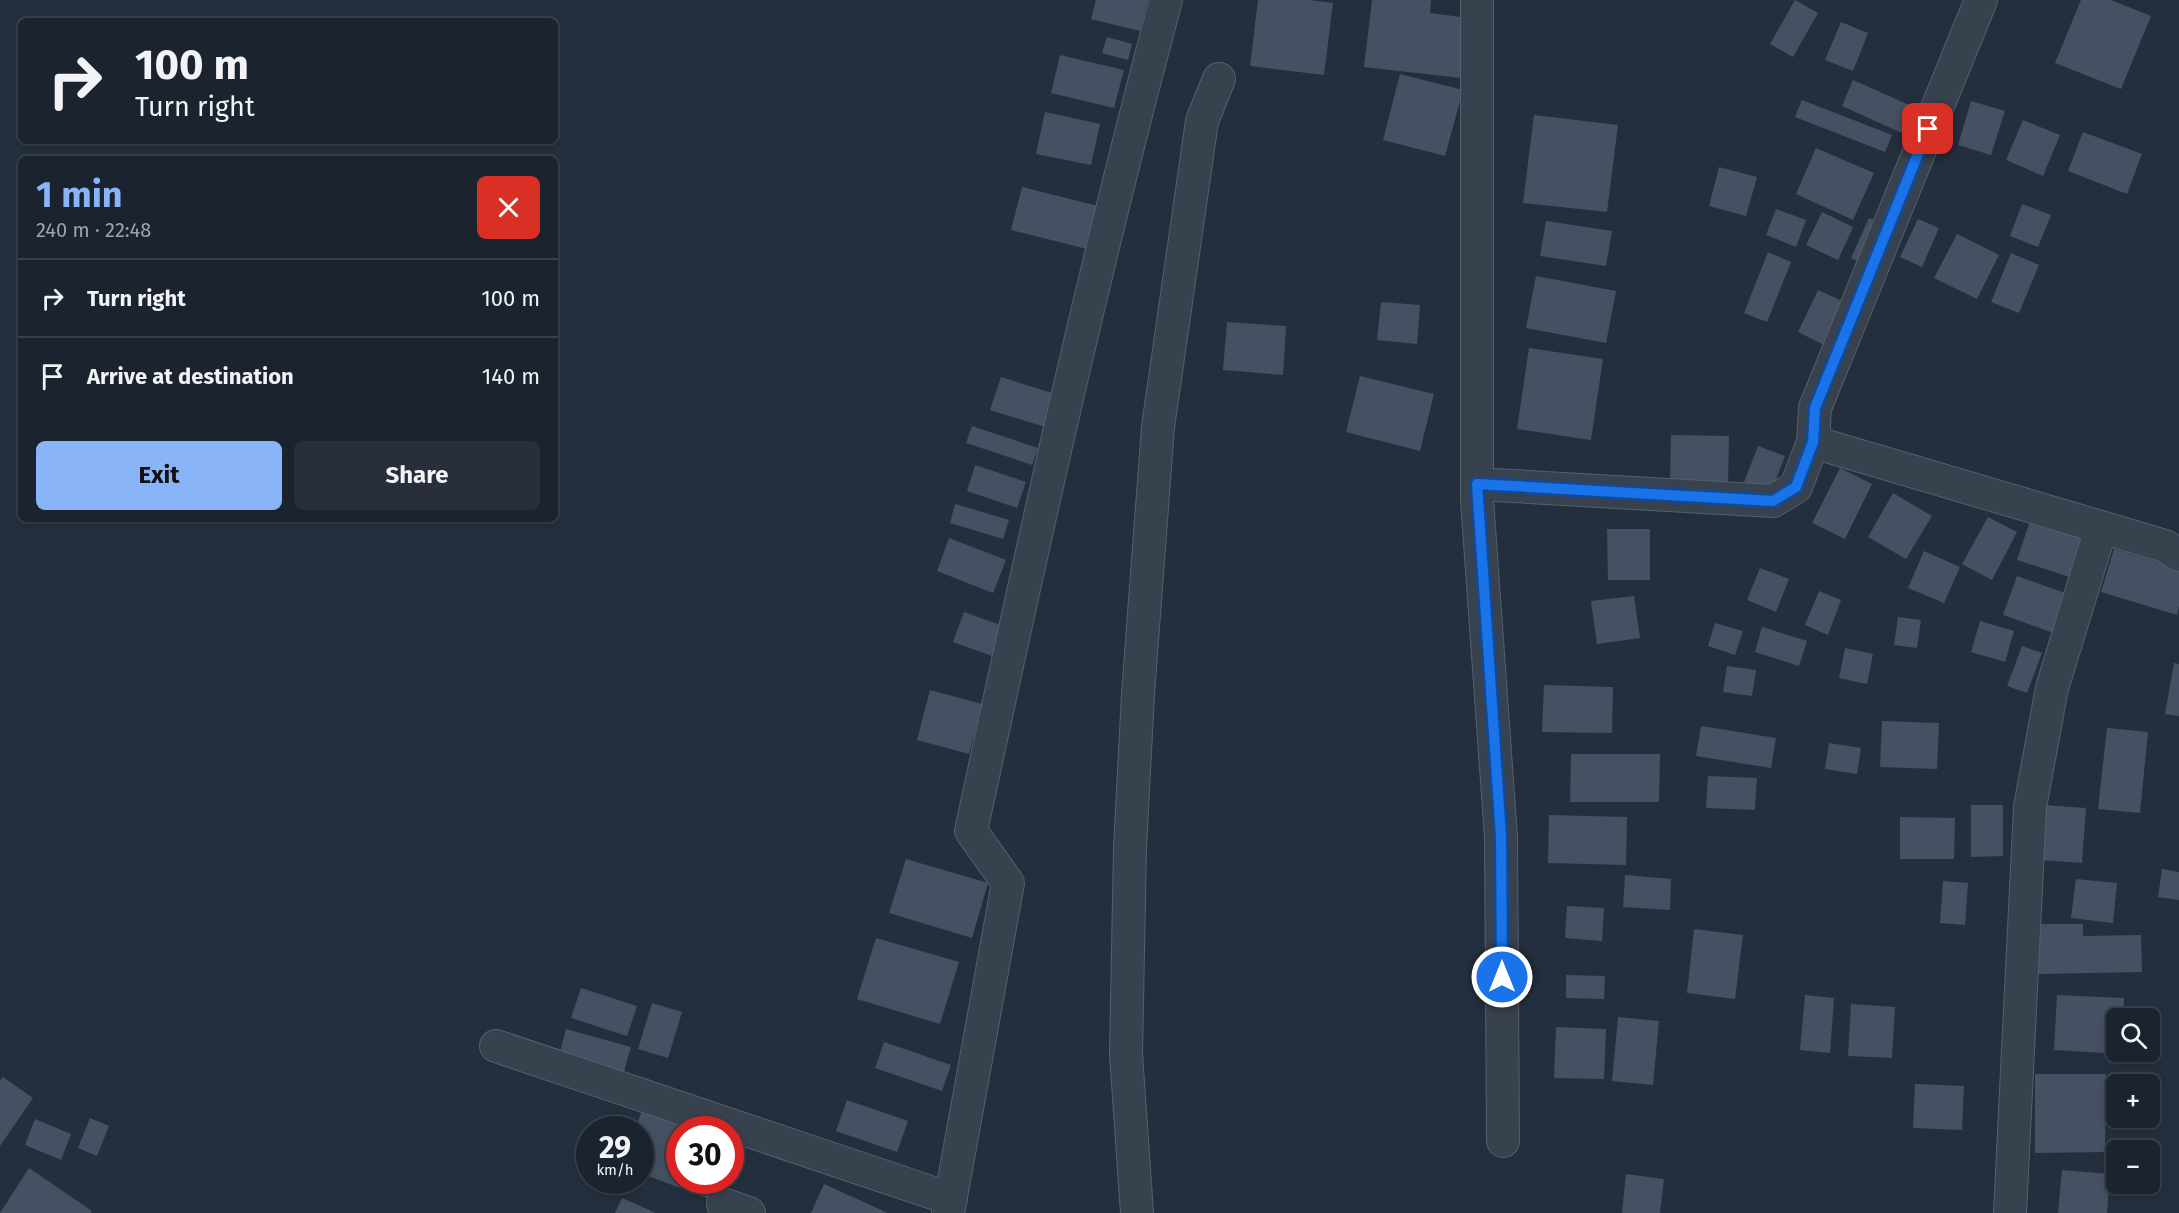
<!DOCTYPE html>
<meta charset="utf-8">
<style>
:root{--surface:#1b232e;--page:#282f3a;--text:#f1f3f6;--muted:#a0a4aa;--line:#39404a;--accent:#8ab4f8}
body{margin:0;font-family:"Fira Sans",sans-serif;background:var(--page);color:var(--text);height:100vh;display:flex;flex-direction:column;font-size:22px;white-space:nowrap}
*{box-sizing:border-box;margin:0}
p{font-size:20px;color:var(--muted)}
.icon{flex:none;width:33px;height:33px;fill:none;stroke:currentColor;stroke-width:2;stroke-linecap:round;stroke-linejoin:round}
.map{position:relative;flex:1;overflow:hidden}
.side{position:absolute;left:18px;top:156px;width:540px;height:366px;display:flex;flex-direction:column;background:var(--surface);border-radius:9px;box-shadow:0 3px 9px #0003,0 0 0 2px var(--line)}
.side>*{flex:none}
.guide{position:absolute;left:18px;top:18px;width:540px;height:126px;border-radius:9px;box-shadow:0 3px 9px #0003,0 0 0 2px var(--line);background:#1b232e;color:var(--text);overflow:hidden}
.controls{position:absolute;left:2106px;top:1008px;display:grid;gap:12px}
.controls a{display:grid;place-items:center;width:54px;height:54px;border-radius:9px;background:var(--surface);box-shadow:0 3px 9px #0003,0 0 0 2px var(--line);font-size:30px}
.speed{position:absolute;left:576px;top:1116px;display:flex;gap:12px;font-size:30px;font-weight:700;text-align:center}
.speed>*{display:grid;place-content:center;width:78px;height:78px;border-radius:50%;background:var(--surface);box-shadow:0 3px 9px #0003,0 0 0 2px var(--line);line-height:1}
.speed small{font-size:15px;font-weight:400}
.speed .limit{border:9px solid #d22;background:#fff;color:#111}
.pin{position:absolute;display:grid;place-items:center;width:51px;height:51px;color:#fff;margin:-26px;border-radius:12px;box-shadow:0 3px 9px #0006}
.me{position:absolute;width:66px;margin:-33px;rotate:0deg;stroke-linejoin:round;filter:drop-shadow(0 0 4px #0008)}
.turn{display:flex;align-items:center;gap:21px;height:126px;padding:0 18px;font-size:27px}
.turn .icon{width:78px;height:78px;stroke-width:2.5}
.turn b{display:block;font-size:42px;line-height:51px}
.round{display:grid;place-items:center;flex:none;width:63px;height:63px;border-radius:9px;background:var(--page)}
.summary{display:flex;align-items:center;justify-content:space-between;height:102px;padding:0 18px}
h1{font-size:36px;font-weight:700;line-height:45px;color:var(--accent)}
.button{display:flex;gap:12px;margin-top:auto;padding:12px 18px}
.button a{flex:1;height:69px;border-radius:9px;background:var(--accent);color:#111;font-size:24px;font-weight:700;line-height:69px;text-align:center}
.button a+a{background:var(--page);color:var(--text)}
ul{padding:0;list-style:none}
li{display:flex;align-items:center;gap:18px;height:78px;padding:0 18px;border-top:2px solid var(--line)}
li div{flex:1}
li b{display:block;font-size:22px}
li em{font-style:normal}
.map>svg:first-child{display:block}
.building{fill:#455162}
.lines{fill:none;stroke-linecap:round;stroke-linejoin:round}
.minor-casing{stroke:#565f6c;stroke-width:34}
.minor{stroke:#38414e;stroke-width:32}
.route-casing{stroke:#114b97;stroke-width:15}
.route{stroke:#1a73e8;stroke-width:10}
</style>
<div class="map">
<svg width="2179" height="1213" viewBox="0 0 2179 1213">
<rect width="100%" height="100%" fill="#242f3e"/>
<path class="building" d="M 1096,0 L 1148,0 L 1140,31 L 1091,19 Z
M 1258,0 L 1309,0 L 1333,3 L 1324,75 L 1250,66 Z
M 1372,0 L 1431,0 L 1430,13 L 1469,18 L 1461,78 L 1364,67 Z
M 1795,0 L 1818,13 L 1793,57 L 1770,44 Z
M 2081,0 L 2111,0 L 2151,16 L 2121,89 L 2055,63 Z
M 1841,22 L 1868,33 L 1853,71 L 1825,60 Z
M 1107,37 L 1132,44 L 1128,60 L 1102,53 Z
M 1060,55 L 1124,70 L 1114,108 L 1051,93 Z
M 1400,74 L 1463,90 L 1445,156 L 1383,140 Z
M 1853,80 L 1925,112 L 1913,138 L 1842,106 Z
M 1802,100 L 1892,135 L 1885,152 L 1795,117 Z
M 1971,101 L 2005,111 L 1991,155 L 1958,145 Z
M 1045,112 L 1100,124 L 1091,165 L 1036,154 Z
M 1534,115 L 1618,125 L 1607,212 L 1523,203 Z
M 2023,120 L 2060,135 L 2043,176 L 2006,160 Z
M 2083,132 L 2142,154 L 2127,194 L 2068,171 Z
M 1816,148 L 1874,173 L 1853,220 L 1796,194 Z
M 1719,167 L 1757,177 L 1746,216 L 1709,206 Z
M 1022,187 L 1102,207 L 1091,250 L 1011,230 Z
M 2022,204 L 2051,215 L 2038,247 L 2010,236 Z
M 1776,209 L 1806,220 L 1796,247 L 1766,235 Z
M 1822,212 L 1853,227 L 1838,260 L 1806,245 Z
M 1869,218 L 1884,225 L 1867,265 L 1851,258 Z
M 1918,219 L 1939,228 L 1922,267 L 1900,257 Z
M 1546,221 L 1612,231 L 1606,266 L 1540,256 Z
M 1957,234 L 1999,255 L 1977,299 L 1934,278 Z
M 1768,252 L 1791,262 L 1767,322 L 1744,313 Z
M 2011,253 L 2039,265 L 2019,313 L 1991,302 Z
M 1536,276 L 1616,291 L 1606,343 L 1526,328 Z
M 1818,290 L 1849,304 L 1828,347 L 1798,332 Z
M 1381,302 L 1420,305 L 1417,344 L 1377,340 Z
M 1227,322 L 1286,326 L 1283,375 L 1223,370 Z
M 1529,348 L 1603,359 L 1591,440 L 1517,429 Z
M 1360,376 L 1434,394 L 1420,451 L 1346,432 Z
M 1001,377 L 1055,394 L 1045,427 L 990,410 Z
M 972,426 L 1038,448 L 1032,465 L 966,443 Z
M 1671,435 L 1729,436 L 1728,484 L 1670,483 Z
M 1758,446 L 1785,456 L 1771,492 L 1744,482 Z
M 975,465 L 1026,482 L 1017,508 L 967,491 Z
M 1840,468 L 1872,484 L 1845,539 L 1812,523 Z
M 1893,493 L 1932,516 L 1906,559 L 1868,537 Z
M 955,504 L 1009,520 L 1003,539 L 950,523 Z
M 1988,517 L 2017,532 L 1992,580 L 1962,564 Z
M 2030,521 L 2092,541 L 2079,580 L 2017,560 Z
M 1607,529 L 1650,529 L 1650,580 L 1608,580 Z
M 949,538 L 1006,560 L 993,593 L 937,571 Z
M 2114,549 L 2179,568 L 2179,606 L 2177,615 L 2101,592 Z
M 1924,551 L 1960,567 L 1944,603 L 1908,588 Z
M 1760,568 L 1789,579 L 1776,612 L 1747,600 Z
M 2017,576 L 2076,597 L 2062,636 L 2003,615 Z
M 1819,591 L 1841,600 L 1828,635 L 1805,625 Z
M 1634,596 L 1640,638 L 1597,644 L 1591,601 Z
M 964,612 L 1003,626 L 992,656 L 953,642 Z
M 1898,617 L 1921,620 L 1917,648 L 1894,645 Z
M 1980,621 L 2014,631 L 2005,662 L 1971,652 Z
M 1715,623 L 1743,631 L 1735,655 L 1708,646 Z
M 1762,627 L 1807,641 L 1799,666 L 1755,652 Z
M 2022,646 L 2042,653 L 2027,693 L 2007,686 Z
M 1845,648 L 1873,654 L 1867,684 L 1839,678 Z
M 2174,663 L 2179,664 L 2179,716 L 2165,714 Z
M 1727,666 L 1756,670 L 1752,696 L 1723,692 Z
M 1544,685 L 1613,687 L 1612,733 L 1542,732 Z
M 930,690 L 982,704 L 969,754 L 917,740 Z
M 1882,721 L 1939,723 L 1937,769 L 1880,767 Z
M 1701,726 L 1776,738 L 1771,768 L 1696,756 Z
M 2107,728 L 2148,732 L 2140,813 L 2098,809 Z
M 1829,743 L 1861,748 L 1857,774 L 1825,769 Z
M 1571,754 L 1660,754 L 1659,802 L 1570,802 Z
M 1708,776 L 1757,778 L 1755,810 L 1706,808 Z
M 1971,805 L 2003,805 L 2003,856 L 1971,857 Z
M 2044,805 L 2086,808 L 2082,863 L 2040,860 Z
M 1549,815 L 1627,817 L 1626,865 L 1548,863 Z
M 1900,817 L 1955,818 L 1954,859 L 1900,859 Z
M 906,859 L 988,883 L 972,938 L 889,913 Z
M 2162,869 L 2179,872 L 2179,900 L 2158,897 Z
M 1625,875 L 1671,879 L 1670,910 L 1623,907 Z
M 2076,879 L 2117,883 L 2113,923 L 2071,918 Z
M 1943,881 L 1968,883 L 1965,925 L 1940,923 Z
M 1567,906 L 1604,908 L 1602,941 L 1565,938 Z
M 2037,924 L 2083,924 L 2083,936 L 2141,935 L 2142,972 L 2038,974 Z
M 1694,929 L 1743,935 L 1735,999 L 1687,993 Z
M 876,938 L 959,962 L 940,1024 L 857,999 Z
M 1566,975 L 1605,976 L 1604,999 L 1566,998 Z
M 581,988 L 637,1006 L 627,1036 L 571,1018 Z
M 1805,995 L 1834,998 L 1830,1053 L 1800,1050 Z
M 2057,995 L 2124,998 L 2123,1018 L 2116,1018 L 2116,1052 L 2121,1052 L 2121,1054 L 2054,1050 Z
M 652,1003 L 682,1012 L 668,1058 L 638,1049 Z
M 1851,1004 L 1895,1007 L 1892,1058 L 1848,1056 Z
M 1618,1017 L 1659,1021 L 1653,1085 L 1612,1081 Z
M 1556,1027 L 1606,1029 L 1604,1079 L 1554,1078 Z
M 566,1029 L 631,1047 L 621,1082 L 557,1064 Z
M 884,1042 L 951,1065 L 942,1091 L 875,1068 Z
M 2035,1074 L 2106,1074 L 2105,1152 L 2035,1153 Z
M 3,1077 L 33,1098 L 0,1146 L 0,1081 Z
M 1915,1084 L 1964,1086 L 1962,1130 L 1913,1128 Z
M 847,1100 L 908,1121 L 897,1152 L 836,1131 Z
M 642,1110 L 694,1129 L 680,1130 L 680,1180 L 722,1180 L 715,1201 L 640,1173 L 640,1130 L 635,1130 Z
M 90,1118 L 109,1126 L 97,1156 L 78,1148 Z
M 35,1119 L 71,1134 L 61,1160 L 25,1145 Z
M 29,1168 L 92,1211 L 91,1213 L 0,1213 Z
M 2062,1170 L 2110,1174 L 2107,1213 L 2058,1213 Z
M 1626,1174 L 1664,1179 L 1660,1213 L 1622,1213 Z
M 824,1184 L 888,1213 L 811,1213 Z
M 622,1198 L 656,1213 L 615,1213 Z"/>
<g class="lines">
<defs>
<path id="minor" d="M 1477,0 L 1477,500 L 1501,837 L 1503,1141
M 1981,0 L 1815,408 L 1813,442 L 2165,546 L 2179,555
M 1477,484 L 1773,501 L 1796,487 L 1813,442
M 496,1046 L 951,1199
M 723,1204 L 749,1213
M 948,1213 L 1008,883 L 971,831 C 1031,553 1092,275 1166,0
M 1137,1213 L 1126,1054 L 1130,848 L 1138,694 L 1158,427 L 1202,121 L 1219,79
M 2010,1213 L 2030,807 L 2052,688 L 2101,528"/>
</defs>
<use href="#minor" class="minor-casing"/>
<use href="#minor" class="minor"/>
</g>
<g class="lines">
<defs>
<path id="route" d="M 1502,977 L 1501,837 L 1477,484 L 1773,501 L 1796,487 L 1813,442 L 1815,408 L 1928,129"/>
</defs>
<use href="#route" class="route-casing"/>
<use href="#route" class="route"/>
</g>
</svg>
<div class="controls">
<a><svg class="icon" aria-label="search" viewBox="0 0 24 24"><circle cx="10" cy="10" r="6"/><path d="M15 15l6 6"/></svg></a>
<a>+</a>
<a>−</a>
</div>
<div class="speed"><div>29<small>km/h</small></div><div class="limit">30</div></div>
<div class="pin" style="left:1928px;top:129px;background:#d93025"><svg class="icon" aria-label="arrive" viewBox="0 0 24 24"><path d="M6 21V4h12l-3 4 3 4H6"/></svg></div>
<svg class="me" style="left:1502px;top:977px" viewBox="-20 -20 40 40"><circle r="17" fill="#1a73e8" stroke="#fff" stroke-width="3"/><path d="M0-11L8 9 0 5-8 9z" fill="#fff"/></svg>
<div class="guide">
<div class="turn"><svg class="icon" aria-label="right" viewBox="0 0 24 24"><path d="M7 20v-9h11M14 6l5 5-5 5"/></svg><div><b>100 m</b>Turn right</div></div>
</div>
<section class="side">
<div class="summary"><div><h1>1 min</h1><p>240 m · 22:48</p></div><a class="round" style="background:#d93025;color:#fff"><svg class="icon" aria-label="close" viewBox="0 0 24 24"><path d="M6 6l12 12M18 6L6 18"/></svg></a></div>
<ul>
<li><svg class="icon" aria-label="right" viewBox="0 0 24 24"><path d="M7 20v-9h11M14 6l5 5-5 5"/></svg><div><b>Turn right</b></div><em>100 m</em></li>
<li><svg class="icon" aria-label="arrive" viewBox="0 0 24 24"><path d="M6 21V4h12l-3 4 3 4H6"/></svg><div><b>Arrive at destination</b></div><em>140 m</em></li>
</ul>
<div class="button"><a>Exit</a><a>Share</a></div>
</section>
</div>
